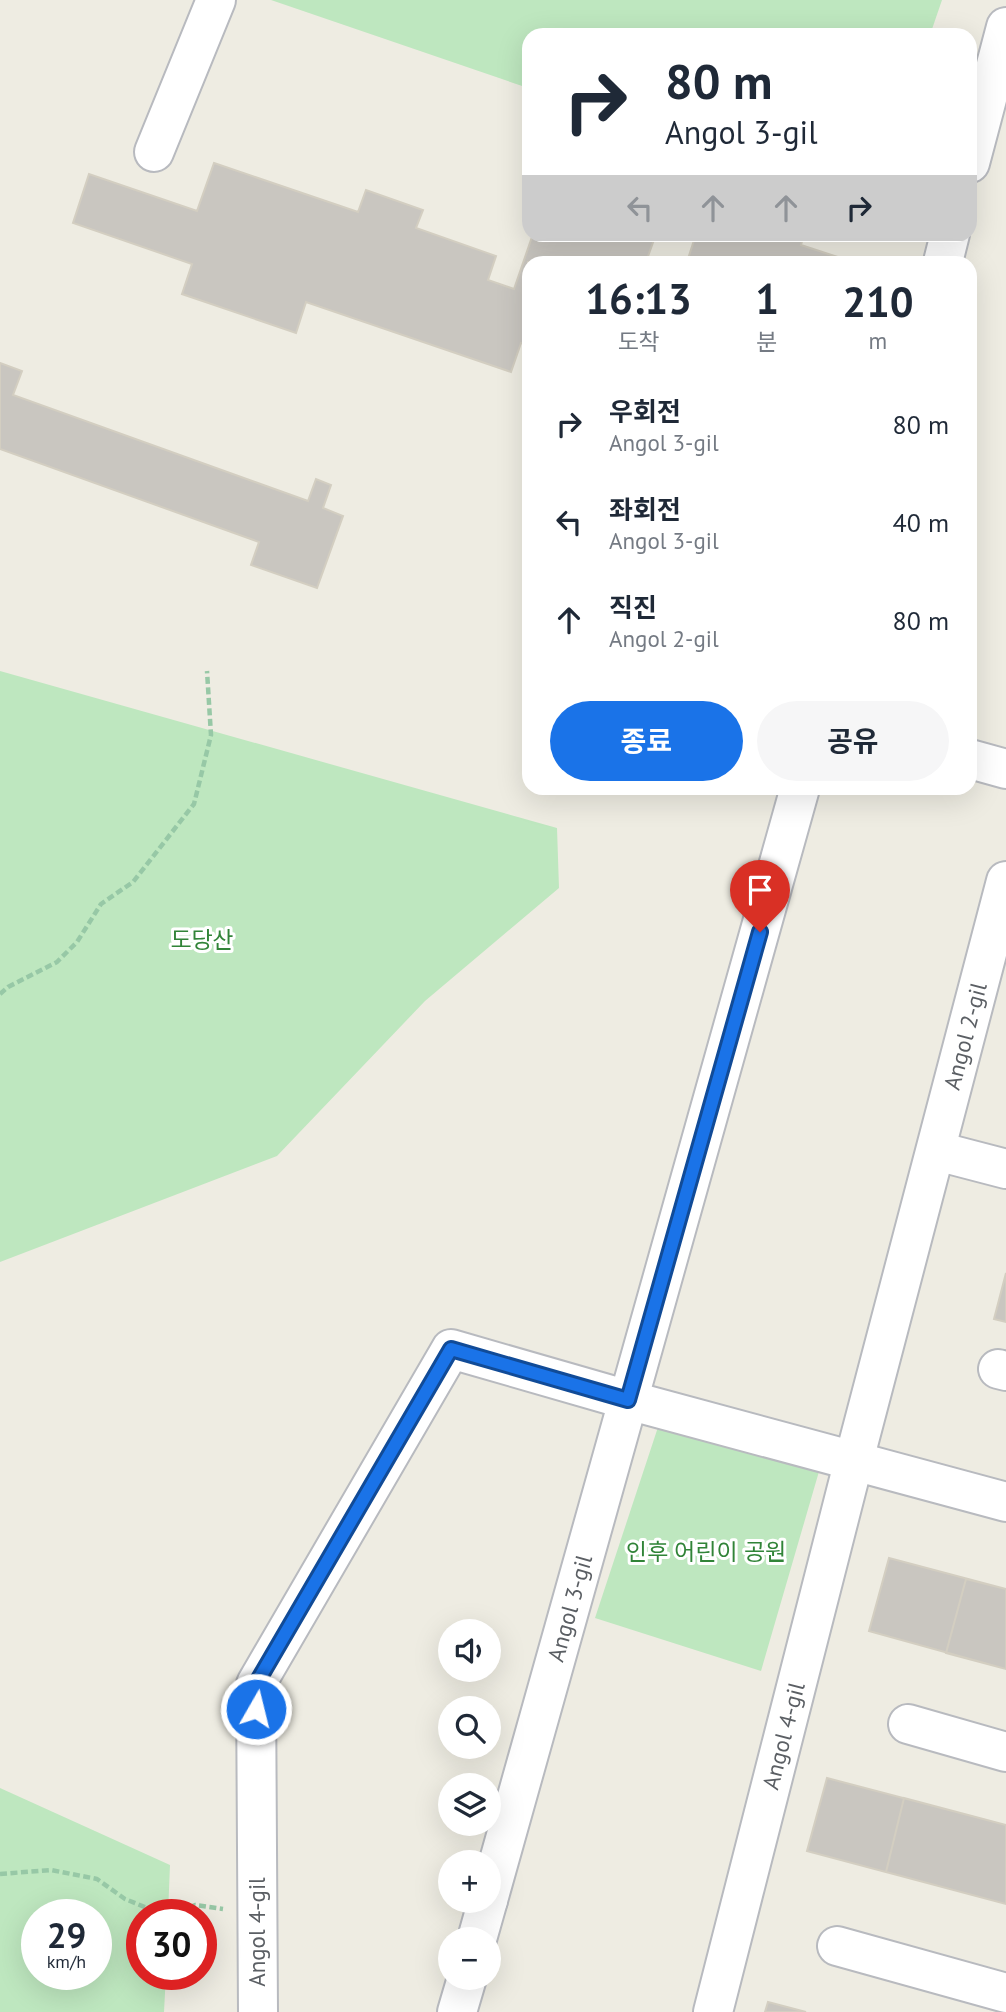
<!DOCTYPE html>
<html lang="ko">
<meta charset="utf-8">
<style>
:root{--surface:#fff;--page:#f6f6f7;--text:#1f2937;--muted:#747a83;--accent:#1a73e8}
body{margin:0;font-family:"PT Sans","Noto Sans KR",sans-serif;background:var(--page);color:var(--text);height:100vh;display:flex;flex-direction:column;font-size:26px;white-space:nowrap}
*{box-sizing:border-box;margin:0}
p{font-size:23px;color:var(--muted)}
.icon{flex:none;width:38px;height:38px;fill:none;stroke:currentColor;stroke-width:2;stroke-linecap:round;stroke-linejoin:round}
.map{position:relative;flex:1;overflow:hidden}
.details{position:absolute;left:522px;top:256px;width:455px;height:539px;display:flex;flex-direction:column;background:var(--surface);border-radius:21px;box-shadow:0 7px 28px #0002}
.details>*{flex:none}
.banner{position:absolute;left:522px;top:28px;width:455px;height:214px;border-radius:21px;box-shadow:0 7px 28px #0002;background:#fff;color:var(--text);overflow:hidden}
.fabs{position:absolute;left:438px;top:1619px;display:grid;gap:14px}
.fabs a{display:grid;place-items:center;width:63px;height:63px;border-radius:50%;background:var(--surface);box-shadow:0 7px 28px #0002;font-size:35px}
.speed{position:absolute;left:21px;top:1899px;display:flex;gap:14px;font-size:35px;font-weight:700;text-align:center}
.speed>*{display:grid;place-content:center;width:91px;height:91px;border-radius:50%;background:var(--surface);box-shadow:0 7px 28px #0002;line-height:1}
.speed small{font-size:18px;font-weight:400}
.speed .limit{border:10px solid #d22;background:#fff;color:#111}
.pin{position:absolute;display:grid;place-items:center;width:60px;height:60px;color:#fff;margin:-72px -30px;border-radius:50% 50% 50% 0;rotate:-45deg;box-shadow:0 0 7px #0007}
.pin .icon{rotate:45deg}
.me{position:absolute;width:77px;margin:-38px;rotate:8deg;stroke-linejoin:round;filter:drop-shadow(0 0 5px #0008)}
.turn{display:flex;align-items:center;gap:24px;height:147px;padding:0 28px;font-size:32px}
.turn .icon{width:91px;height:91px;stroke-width:2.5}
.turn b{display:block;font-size:49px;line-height:60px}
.lanes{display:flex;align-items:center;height:66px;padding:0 28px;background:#0003;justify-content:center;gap:35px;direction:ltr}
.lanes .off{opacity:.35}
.eta{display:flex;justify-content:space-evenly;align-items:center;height:119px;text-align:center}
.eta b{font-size:42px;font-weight:700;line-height:49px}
.cta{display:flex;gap:14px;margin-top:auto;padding:14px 28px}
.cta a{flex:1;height:80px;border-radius:42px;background:var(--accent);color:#fff;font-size:28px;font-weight:700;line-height:80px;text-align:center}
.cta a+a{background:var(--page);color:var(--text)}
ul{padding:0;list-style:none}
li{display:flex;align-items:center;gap:21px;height:98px;padding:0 28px}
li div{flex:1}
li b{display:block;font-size:26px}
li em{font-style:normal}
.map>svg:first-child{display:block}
.green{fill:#bee7bf;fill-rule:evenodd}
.building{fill:#c9c6c0;stroke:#d3cec1;stroke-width:2}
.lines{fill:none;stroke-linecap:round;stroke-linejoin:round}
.minor-casing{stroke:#b8babf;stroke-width:42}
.path{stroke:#97c8a6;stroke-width:4.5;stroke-dasharray:7 3.5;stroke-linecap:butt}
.minor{stroke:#fff;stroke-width:38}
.route-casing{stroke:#114b97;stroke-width:18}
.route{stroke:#1a73e8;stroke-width:12}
.labels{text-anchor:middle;stroke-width:6;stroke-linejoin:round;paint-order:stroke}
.park-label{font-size:23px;fill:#318438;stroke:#fff}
.street-label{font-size:23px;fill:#5b5f64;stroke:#fff}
</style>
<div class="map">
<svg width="1006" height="2012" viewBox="0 0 1006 2012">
<rect width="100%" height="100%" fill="#eeece2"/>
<path class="green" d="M 271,0 L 942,0 L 930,35 L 528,35 L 528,88 Z
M 0,671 L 557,828 L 559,888 L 425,1001 L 277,1156 L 0,1262 Z
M 662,1415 L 820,1468 L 761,1671 L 595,1618 Z
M 0,1788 L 170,1865 L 168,1914 L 142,1914 L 142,1974 L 166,1974 L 164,2012 L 0,2012 ZM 37,1914 L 96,1914 L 96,1974 L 37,1974 Z"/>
<path class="building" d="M 214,163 L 358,212 L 366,190 L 423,210 L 416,228 L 496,256 L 488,280 L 514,289 L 533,234 L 656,234 L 646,262 L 528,262 L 528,345 L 521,343 L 511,372 L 306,302 L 296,333 L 182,294 L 192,264 L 73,223 L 89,174 L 197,211 Z
M 696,234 L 804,234 L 801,245 L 847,260 L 847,262 L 687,262 Z
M 0,363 L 22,371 L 13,395 L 308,501 L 316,479 L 331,485 L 323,508 L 343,516 L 317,588 L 251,565 L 259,542 L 0,449 Z
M 1006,1273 L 1006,1322 L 994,1319 Z
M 1006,1273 L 1006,1322 L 994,1319 Z
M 889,1558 L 1006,1589 L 1006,1669 L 869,1631 Z
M 966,1579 L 1006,1589 L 1006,1669 L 946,1653 Z
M 827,1778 L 1006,1825 L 1006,1904 L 807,1851 Z
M 904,1798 L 1006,1825 L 1006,1904 L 886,1872 Z
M 768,2002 L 806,2012 L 765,2012 Z"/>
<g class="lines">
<defs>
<g id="minor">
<path d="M 154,152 L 216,0"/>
<path d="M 970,163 L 1006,27"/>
<path d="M 943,262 L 950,234"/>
<path d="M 970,759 L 1006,769"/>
<path d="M 937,1151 L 1006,1169"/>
<path d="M 998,1369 L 1006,1371"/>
<path d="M 908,1724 L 1006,1752"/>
<path id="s1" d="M 488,1900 L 800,788"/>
<path d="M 477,1939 L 488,1900"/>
<path d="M 837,1946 L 1006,1993"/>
<path d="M 258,2012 L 256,1684 L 451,1349 L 628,1400 L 1006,1502"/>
<path d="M 457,2012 L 467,1978"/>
<path id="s2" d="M 713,2012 L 854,1460 L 1006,881"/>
</g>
</defs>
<use href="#minor" class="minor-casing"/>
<path class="path" d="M 0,994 L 8,987 L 57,962 L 77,942 L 101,904 L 133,882 L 194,804 L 211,735 L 207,671
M 0,1874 L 51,1870 L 97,1879 L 125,1899 L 152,1910 L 177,1912 L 195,1905 L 223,1909"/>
<use href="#minor" class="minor"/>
</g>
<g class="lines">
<defs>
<path id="route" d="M 256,1709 L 256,1684 L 451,1349 L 628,1400 L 760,932"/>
</defs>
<use href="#route" class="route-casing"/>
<use href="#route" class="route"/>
</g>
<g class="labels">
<g class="park-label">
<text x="202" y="948">도당산</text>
<text x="706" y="1560">인후 어린이 공원</text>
</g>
<g class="street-label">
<text dy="8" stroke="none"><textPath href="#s2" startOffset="1008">Angol 2-gil</textPath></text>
<text dy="8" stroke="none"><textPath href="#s1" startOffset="303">Angol 3-gil</textPath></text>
<text dy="8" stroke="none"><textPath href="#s2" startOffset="285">Angol 4-gil</textPath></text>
<text transform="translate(257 1932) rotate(-90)" y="8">Angol 4-gil</text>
</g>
</g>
</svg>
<div class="fabs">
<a><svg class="icon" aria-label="sound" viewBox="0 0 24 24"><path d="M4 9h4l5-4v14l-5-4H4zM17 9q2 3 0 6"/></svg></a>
<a><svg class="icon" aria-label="search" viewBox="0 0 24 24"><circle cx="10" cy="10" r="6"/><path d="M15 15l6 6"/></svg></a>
<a><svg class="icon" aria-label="layers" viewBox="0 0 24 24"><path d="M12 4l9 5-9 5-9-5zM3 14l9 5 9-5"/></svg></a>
<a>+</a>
<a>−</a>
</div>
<div class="speed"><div>29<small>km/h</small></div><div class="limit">30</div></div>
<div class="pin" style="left:760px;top:932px;background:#d93025"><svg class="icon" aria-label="arrive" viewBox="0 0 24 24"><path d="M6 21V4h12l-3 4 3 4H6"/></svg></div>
<svg class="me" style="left:256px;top:1709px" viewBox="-20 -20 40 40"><circle r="17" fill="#1a73e8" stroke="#fff" stroke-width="3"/><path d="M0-11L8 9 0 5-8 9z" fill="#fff"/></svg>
<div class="banner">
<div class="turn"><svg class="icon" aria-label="right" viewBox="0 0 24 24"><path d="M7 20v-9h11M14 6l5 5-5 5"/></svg><div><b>80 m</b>Angol 3-gil</div></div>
<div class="lanes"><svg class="icon off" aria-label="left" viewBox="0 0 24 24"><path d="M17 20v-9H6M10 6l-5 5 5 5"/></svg><svg class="icon off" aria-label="ahead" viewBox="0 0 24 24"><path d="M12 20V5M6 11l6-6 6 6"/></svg><svg class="icon off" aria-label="ahead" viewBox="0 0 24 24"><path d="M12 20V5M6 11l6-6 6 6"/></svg><svg class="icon" aria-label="right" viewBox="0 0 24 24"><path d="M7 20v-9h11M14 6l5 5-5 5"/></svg></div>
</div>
<section class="details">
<div class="eta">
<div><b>16:13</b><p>도착</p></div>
<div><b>1</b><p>분</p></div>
<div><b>210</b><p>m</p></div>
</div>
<ul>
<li><svg class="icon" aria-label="right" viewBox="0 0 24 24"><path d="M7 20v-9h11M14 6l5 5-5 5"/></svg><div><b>우회전</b><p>Angol 3-gil</p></div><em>80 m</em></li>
<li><svg class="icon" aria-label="left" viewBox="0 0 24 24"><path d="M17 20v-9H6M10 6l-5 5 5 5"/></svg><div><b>좌회전</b><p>Angol 3-gil</p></div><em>40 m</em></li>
<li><svg class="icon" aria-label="ahead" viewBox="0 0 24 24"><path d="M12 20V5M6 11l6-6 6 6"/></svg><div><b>직진</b><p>Angol 2-gil</p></div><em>80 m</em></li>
</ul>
<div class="cta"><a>종료</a><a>공유</a></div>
</section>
</div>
